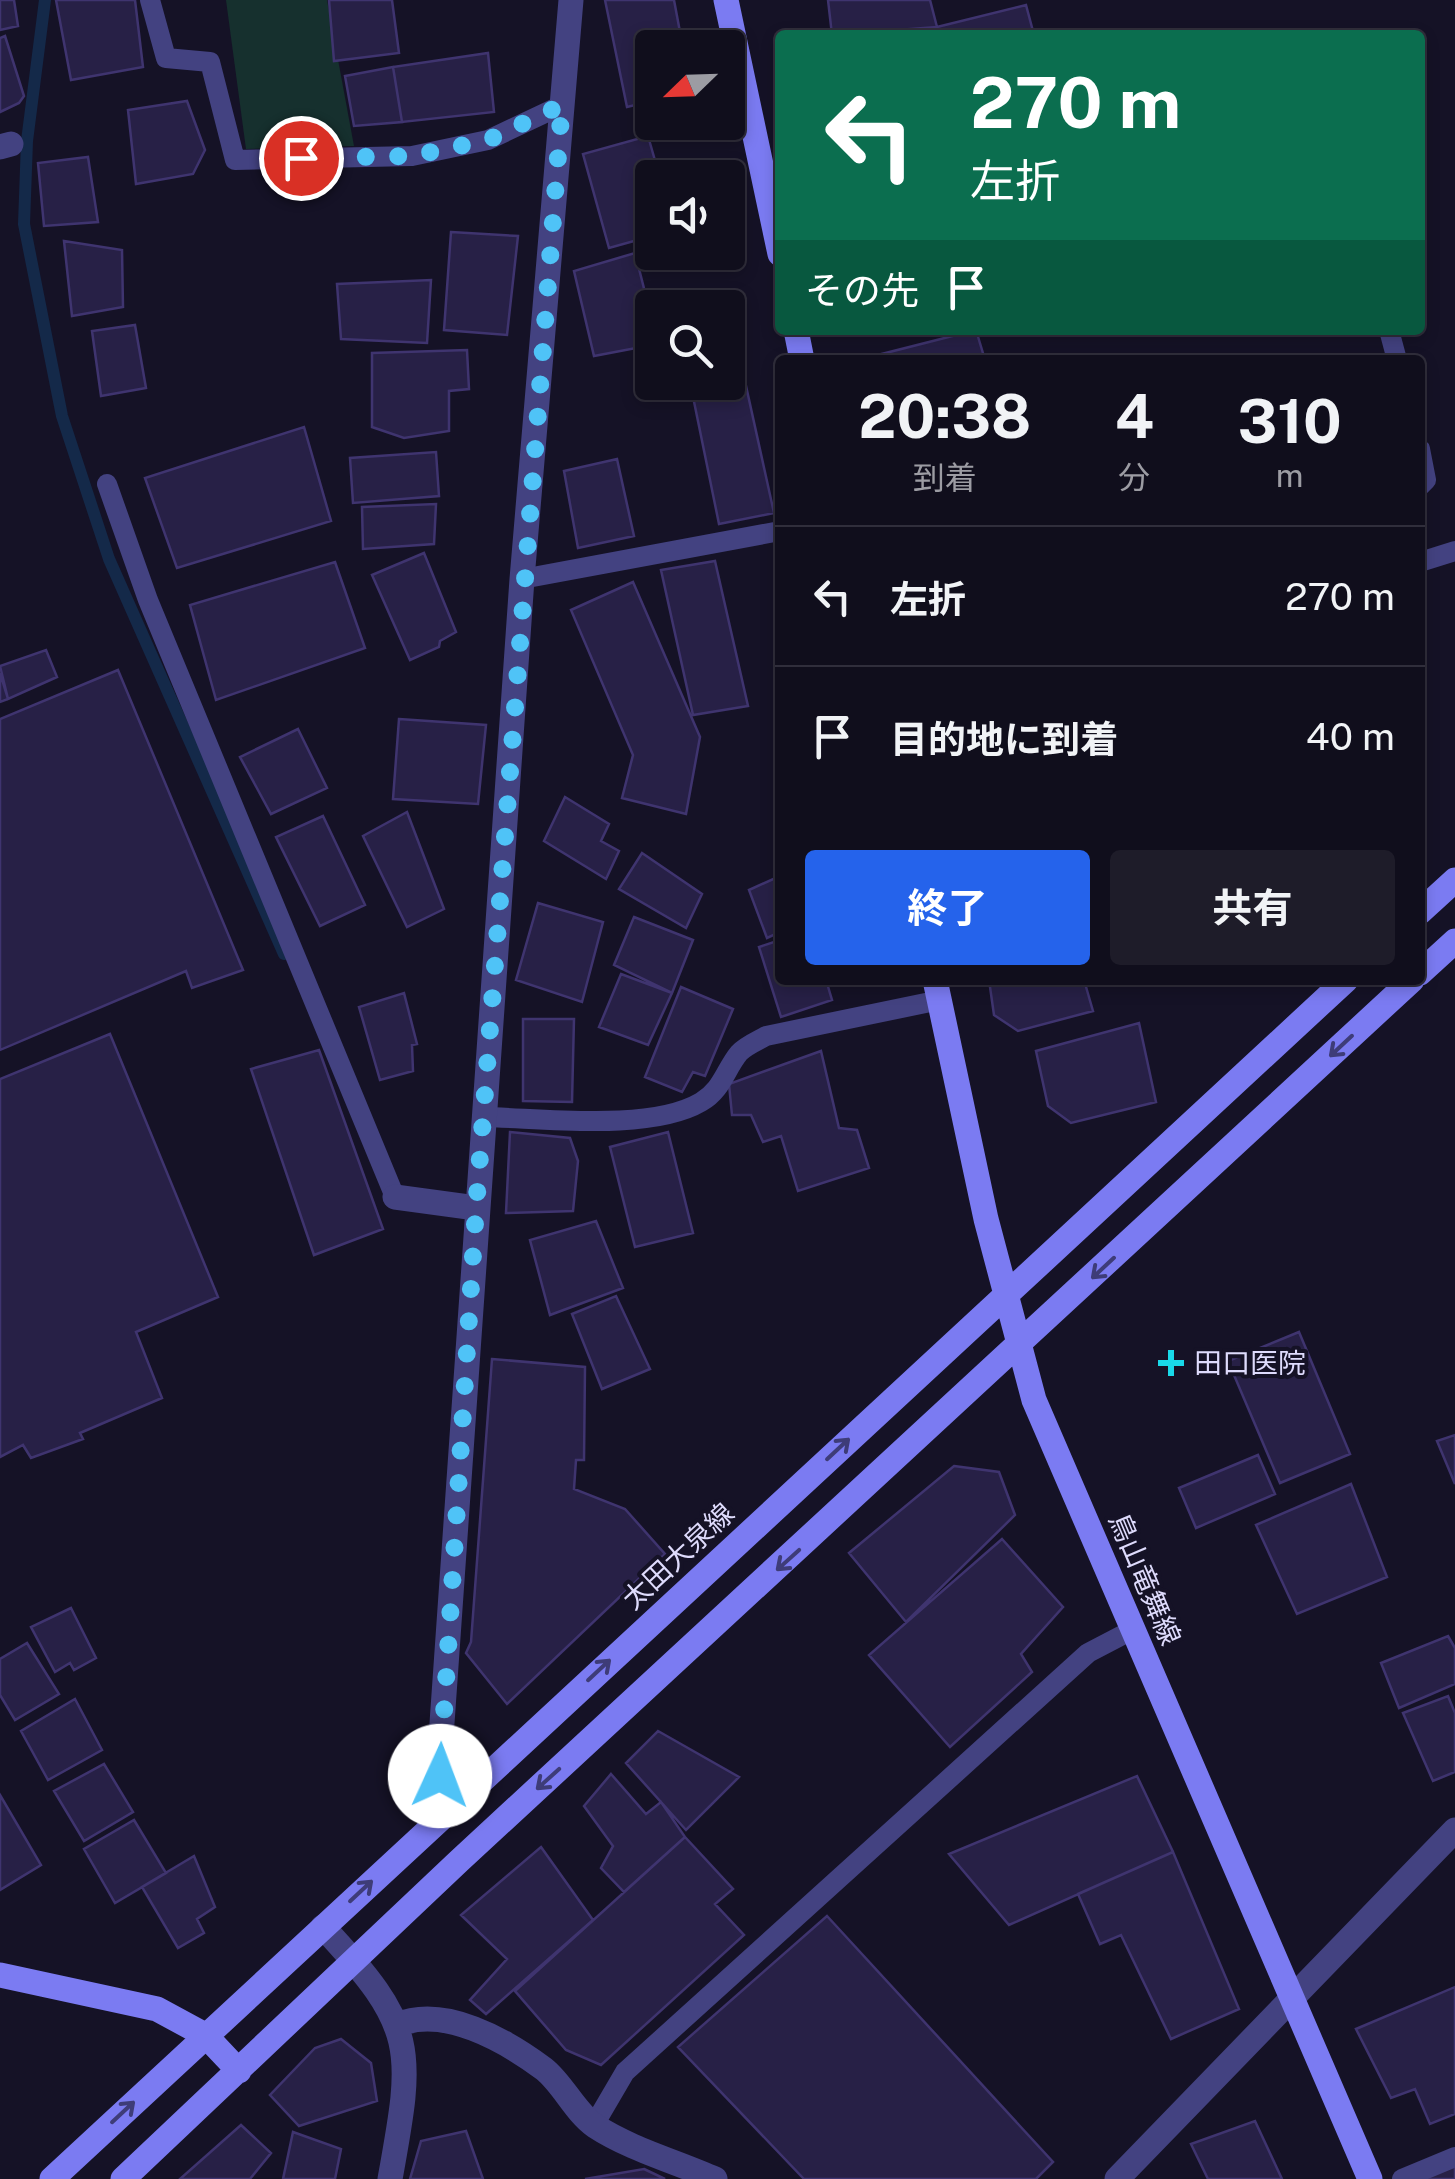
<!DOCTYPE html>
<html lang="ja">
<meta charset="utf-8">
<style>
:root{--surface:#100e1c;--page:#1e1c29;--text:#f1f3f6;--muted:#9c9ca3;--line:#302e3b;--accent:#2563eb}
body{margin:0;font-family:"Public Sans","Noto Sans JP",sans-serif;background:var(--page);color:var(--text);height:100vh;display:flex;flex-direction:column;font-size:38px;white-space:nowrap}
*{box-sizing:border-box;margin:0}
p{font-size:32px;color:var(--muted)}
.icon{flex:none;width:55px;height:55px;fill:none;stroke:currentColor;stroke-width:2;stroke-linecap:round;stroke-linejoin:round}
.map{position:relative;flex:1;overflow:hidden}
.drawer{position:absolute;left:775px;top:355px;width:650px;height:630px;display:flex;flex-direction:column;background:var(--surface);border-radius:10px;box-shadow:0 5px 15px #0003,0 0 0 2px var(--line)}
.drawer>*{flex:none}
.top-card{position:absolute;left:775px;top:30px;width:650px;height:305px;border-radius:10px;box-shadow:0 5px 15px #0003,0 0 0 2px var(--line);background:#0b6e4f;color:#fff;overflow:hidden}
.needle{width:65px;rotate:247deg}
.tools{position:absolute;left:635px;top:30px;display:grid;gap:20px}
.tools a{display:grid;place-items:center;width:110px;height:110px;border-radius:10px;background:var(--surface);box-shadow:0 5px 15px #0003,0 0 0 2px var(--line);font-size:50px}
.pin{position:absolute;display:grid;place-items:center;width:85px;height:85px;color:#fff;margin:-42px;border:5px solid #fff;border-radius:50%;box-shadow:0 2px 10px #0007}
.me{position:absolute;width:110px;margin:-55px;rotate:2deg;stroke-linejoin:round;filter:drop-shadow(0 0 8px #0008)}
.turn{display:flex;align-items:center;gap:35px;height:210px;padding:0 30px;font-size:45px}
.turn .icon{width:130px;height:130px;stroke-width:2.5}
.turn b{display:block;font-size:70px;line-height:85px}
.then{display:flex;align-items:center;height:95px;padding:0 30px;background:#0003;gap:20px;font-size:38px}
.eta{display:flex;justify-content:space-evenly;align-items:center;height:170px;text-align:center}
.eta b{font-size:60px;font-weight:700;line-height:70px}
.action{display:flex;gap:20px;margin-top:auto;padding:20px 30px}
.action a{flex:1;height:115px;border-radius:10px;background:var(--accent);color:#fff;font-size:40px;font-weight:700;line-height:115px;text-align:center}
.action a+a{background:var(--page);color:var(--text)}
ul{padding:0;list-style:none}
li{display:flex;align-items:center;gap:30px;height:140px;padding:0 30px;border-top:2px solid var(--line)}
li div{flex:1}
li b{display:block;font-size:38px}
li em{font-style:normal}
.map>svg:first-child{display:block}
.green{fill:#16302e}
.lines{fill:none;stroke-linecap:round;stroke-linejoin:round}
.stream{stroke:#142949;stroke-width:12}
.building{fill:#272046;stroke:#3f346f;stroke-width:2.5}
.lane{stroke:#434281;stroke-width:20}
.street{stroke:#434281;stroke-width:25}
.secondary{stroke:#7b7bf2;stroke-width:25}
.oneway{stroke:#3e3c78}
.route{stroke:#4fc3f7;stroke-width:18;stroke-dasharray:0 32.4}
.poi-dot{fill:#19d9e9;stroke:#151226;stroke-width:4}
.labels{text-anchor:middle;stroke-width:8;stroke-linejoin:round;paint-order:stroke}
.poi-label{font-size:28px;fill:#dedbfc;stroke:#151226;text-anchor:start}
.street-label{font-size:28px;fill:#dedbfc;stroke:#151226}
</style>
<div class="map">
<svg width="1455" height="2179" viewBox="0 0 1455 2179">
<rect width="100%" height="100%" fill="#151226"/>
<path class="green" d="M 226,0 L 327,0 L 354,146 L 246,149 Z"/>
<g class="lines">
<path class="stream" d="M 45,0 L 27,141 L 24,224 L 62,416 L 109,559 L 284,954"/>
</g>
<path class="building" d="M 0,0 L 14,0 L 18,26 L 0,30 Z
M 56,0 L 135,0 L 143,67 L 71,80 Z
M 329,0 L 392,0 L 399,53 L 334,61 Z
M 605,0 L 674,0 L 683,48 L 652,48 L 652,101 L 627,107 Z
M 828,0 L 930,0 L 937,27 L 832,35 Z
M 1026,5 L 1034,35 L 902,35 L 937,27 Z
M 5,36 L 24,96 L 19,103 L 0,112 L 0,38 Z
M 488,53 L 494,112 L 402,122 L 393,67 Z
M 393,67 L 402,122 L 354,126 L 345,76 Z
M 187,101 L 205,150 L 193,174 L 136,184 L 128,110 Z
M 648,136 L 660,178 L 652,178 L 652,236 L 609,248 L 583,154 Z
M 88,157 L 98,222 L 44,226 L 38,163 Z
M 451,232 L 518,236 L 507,335 L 444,330 Z
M 64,241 L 122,250 L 123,307 L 72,316 Z
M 635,253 L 652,320 L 652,345 L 594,356 L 574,271 Z
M 431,280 L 427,343 L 341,339 L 337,284 Z
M 135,325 L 146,388 L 101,396 L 92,331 Z
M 976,330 L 985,360 L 871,360 L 870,357 Z
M 735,336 L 774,513 L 719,524 L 690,382 L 728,382 L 728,337 Z
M 467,350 L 469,389 L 449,391 L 449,431 L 404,438 L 372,427 L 372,353 Z
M 304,427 L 331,521 L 177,568 L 145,478 Z
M 436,452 L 439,496 L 353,503 L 350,458 Z
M 617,459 L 634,536 L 578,548 L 564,471 Z
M 436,504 L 434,544 L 363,549 L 362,507 Z
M 424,553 L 456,632 L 440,641 L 439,647 L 410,660 L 372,575 Z
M 715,561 L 748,706 L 693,715 L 661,570 Z
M 335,562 L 365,648 L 216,700 L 190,605 Z
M 633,582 L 700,737 L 686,814 L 622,798 L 633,755 L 571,610 Z
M 46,650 L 57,677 L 8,699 L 0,666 Z
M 118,670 L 243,970 L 192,988 L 186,971 L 0,1050 L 0,719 Z
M 0,673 L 8,699 L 0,702 Z
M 399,719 L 486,725 L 478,804 L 393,799 Z
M 298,729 L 327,788 L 271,814 L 240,757 Z
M 565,797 L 609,824 L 601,841 L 619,851 L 606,879 L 544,841 Z
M 407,812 L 444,909 L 407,927 L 363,836 Z
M 323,816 L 365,905 L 320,926 L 276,837 Z
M 642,853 L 702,894 L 686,928 L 619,889 Z
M 780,876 L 780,932 L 767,938 L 749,890 Z
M 538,903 L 603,922 L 582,1002 L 516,980 Z
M 634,917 L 693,940 L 672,993 L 614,965 Z
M 780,940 L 780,980 L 826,980 L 832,1000 L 781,1017 L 759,947 Z
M 621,974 L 672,993 L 648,1045 L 599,1027 Z
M 989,980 L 1084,980 L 1093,1011 L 1018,1031 L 994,1015 Z
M 681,987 L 733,1009 L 705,1076 L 693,1072 L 682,1092 L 645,1077 Z
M 404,993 L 417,1044 L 412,1045 L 413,1071 L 380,1080 L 359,1007 Z
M 523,1019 L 574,1019 L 572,1102 L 523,1101 Z
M 1139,1023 L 1156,1102 L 1071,1123 L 1048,1106 L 1036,1051 Z
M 110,1034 L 218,1297 L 136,1332 L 162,1398 L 80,1433 L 83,1439 L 31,1458 L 23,1445 L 0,1457 L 0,1079 Z
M 319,1050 L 383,1229 L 314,1255 L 251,1069 Z
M 821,1051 L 839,1128 L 857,1130 L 869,1168 L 798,1191 L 781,1136 L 763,1142 L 751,1115 L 732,1115 L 729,1084 Z
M 510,1132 L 570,1138 L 578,1161 L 573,1211 L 506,1213 Z
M 668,1132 L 693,1233 L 635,1247 L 610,1147 Z
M 596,1221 L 623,1288 L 550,1315 L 530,1240 Z
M 616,1296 L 650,1369 L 602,1389 L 572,1314 Z
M 1299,1332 L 1350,1454 L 1280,1483 L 1228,1361 Z
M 492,1359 L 585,1367 L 584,1460 L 576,1460 L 574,1489 L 625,1509 L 665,1554 L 507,1704 L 466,1653 L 471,1642 Z
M 1455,1435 L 1455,1484 L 1437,1441 Z
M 1258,1455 L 1275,1494 L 1196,1528 L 1179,1488 Z
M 954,1466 L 999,1472 L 1015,1515 L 906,1622 L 849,1553 Z
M 1351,1484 L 1387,1577 L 1297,1614 L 1256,1525 Z
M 1002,1539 L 1063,1607 L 1021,1654 L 1032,1672 L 950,1747 L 869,1655 Z
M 71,1608 L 96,1658 L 74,1670 L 70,1663 L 55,1672 L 31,1627 Z
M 1448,1636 L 1455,1648 L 1455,1684 L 1399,1708 L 1381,1663 Z
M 27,1643 L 59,1694 L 15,1720 L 0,1695 L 0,1659 Z
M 1448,1696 L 1455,1713 L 1455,1772 L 1433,1781 L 1403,1713 Z
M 75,1699 L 102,1750 L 48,1780 L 21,1731 Z
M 658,1731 L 739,1777 L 686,1830 L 626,1763 Z
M 104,1764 L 133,1812 L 84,1841 L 54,1791 Z
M 611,1774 L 646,1814 L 661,1802 L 685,1837 L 624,1892 L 601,1868 L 613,1846 L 584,1806 Z
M 1137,1776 L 1173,1852 L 1009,1925 L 949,1854 Z
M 0,1795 L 41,1865 L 0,1890 Z
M 134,1820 L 166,1873 L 115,1903 L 84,1849 Z
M 685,1837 L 733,1889 L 715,1904 L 744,1935 L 601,2065 L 566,2050 L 515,1991 Z
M 541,1847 L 593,1920 L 486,2014 L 470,2000 L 507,1959 L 461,1915 Z
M 1173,1852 L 1239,2009 L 1171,2039 L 1121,1935 L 1100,1944 L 1078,1894 Z
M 194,1856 L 215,1907 L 197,1919 L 204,1933 L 178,1948 L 142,1887 Z
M 827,1916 L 1053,2162 L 1036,2179 L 804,2179 L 678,2047 Z
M 1455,1987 L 1455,2114 L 1430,2124 L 1415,2089 L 1391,2098 L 1356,2029 Z
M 341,2039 L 371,2063 L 377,2101 L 299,2126 L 270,2095 L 315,2048 Z
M 1255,2121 L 1282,2179 L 1208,2179 L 1191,2144 Z
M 241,2125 L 271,2153 L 250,2179 L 180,2179 Z
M 466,2131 L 483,2179 L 410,2179 L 421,2141 Z
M 293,2132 L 341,2149 L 335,2179 L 283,2179 Z
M 1455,2164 L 1455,2179 L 1424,2179 Z
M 644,2169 L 665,2179 L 585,2179 Z"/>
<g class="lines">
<path class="lane" d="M 150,0 L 166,58 L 210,62 L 235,160 L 412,156 L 488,140 L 562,105
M 1389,330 L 1397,360
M 1420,449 L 1426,480 L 1420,486
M 107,484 L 148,600 L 395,1197
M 1420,562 L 1455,551
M 522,579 L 780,531
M 483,1117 C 542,1118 650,1132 701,1102 C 722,1090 725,1070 739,1053 C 745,1046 757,1041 766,1036 L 940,1000
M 594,2125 L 625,2072 L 1088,1653 L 1134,1629
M 1402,2179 L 1455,2157"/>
<path class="street" d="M 0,147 L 11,144
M 395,1197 L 476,1208
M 443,1814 L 439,1766 L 522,579 L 571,0
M 323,1927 C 417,2028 414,2047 390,2179
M 397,2025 C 444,2005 505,2040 544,2069 C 563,2084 575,2112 595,2126 C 630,2149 677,2162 715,2179
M 1117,2179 L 1455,1830"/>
<path class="secondary" d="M 726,0 L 780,254
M 796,330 L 802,360
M 1420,912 L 1455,880
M 1420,973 L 1455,941
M 935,980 L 986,1219 L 1034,1400 L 1370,2179
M 0,1975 L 157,2009 L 205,2035 L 239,2071
M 52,2179 L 1346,980
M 123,2179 L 459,1861 L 1412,980"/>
</g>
<defs><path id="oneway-shaft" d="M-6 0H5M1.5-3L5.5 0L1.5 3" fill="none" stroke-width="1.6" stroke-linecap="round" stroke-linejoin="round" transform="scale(2.5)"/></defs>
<g class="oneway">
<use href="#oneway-shaft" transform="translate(1341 1046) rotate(137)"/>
<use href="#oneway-shaft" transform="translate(1103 1268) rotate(137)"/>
<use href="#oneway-shaft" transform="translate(838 1449) rotate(-43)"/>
<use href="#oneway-shaft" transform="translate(788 1560) rotate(138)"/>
<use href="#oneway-shaft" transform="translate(599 1670) rotate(-43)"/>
<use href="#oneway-shaft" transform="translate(548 1779) rotate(138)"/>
<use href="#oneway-shaft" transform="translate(361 1891) rotate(-43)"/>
<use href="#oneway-shaft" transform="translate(123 2112) rotate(-43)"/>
</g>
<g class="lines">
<path class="route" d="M 301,158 L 412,156 L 488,140 L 562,105 L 476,1208 L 440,1776"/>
</g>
<path class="poi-dot" d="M1166 1348h10v10h10v10h-10v10h-10v-10h-10v-10h10z"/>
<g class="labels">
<g class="poi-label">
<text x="1194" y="1373">田口医院</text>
</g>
<g class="street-label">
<text transform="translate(678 1556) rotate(-43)" y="10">太田大泉線</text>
<text transform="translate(1145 1579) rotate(67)" y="10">鳥山竜舞線</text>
</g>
</g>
</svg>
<div class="tools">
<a><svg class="needle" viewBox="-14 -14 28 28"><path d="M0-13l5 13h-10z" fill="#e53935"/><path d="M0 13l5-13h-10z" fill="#9c9ca3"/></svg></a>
<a><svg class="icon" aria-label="sound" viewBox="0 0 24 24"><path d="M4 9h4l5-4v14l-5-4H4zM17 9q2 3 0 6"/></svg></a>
<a><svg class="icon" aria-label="search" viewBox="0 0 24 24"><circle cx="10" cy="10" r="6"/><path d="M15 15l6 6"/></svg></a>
</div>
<div class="pin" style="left:301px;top:158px;background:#d93025"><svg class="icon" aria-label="arrive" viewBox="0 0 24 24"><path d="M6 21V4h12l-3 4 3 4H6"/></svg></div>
<svg class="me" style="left:440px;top:1776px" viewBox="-20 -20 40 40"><circle r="19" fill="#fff"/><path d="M0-13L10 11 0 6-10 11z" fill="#4fc3f7"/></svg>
<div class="top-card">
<div class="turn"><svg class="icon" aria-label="left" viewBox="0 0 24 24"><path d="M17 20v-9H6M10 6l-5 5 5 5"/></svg><div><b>270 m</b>左折</div></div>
<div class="then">その先<svg class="icon" aria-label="arrive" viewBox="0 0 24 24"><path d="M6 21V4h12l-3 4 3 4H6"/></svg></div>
</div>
<section class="drawer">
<div class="eta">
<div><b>20:38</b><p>到着</p></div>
<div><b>4</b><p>分</p></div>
<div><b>310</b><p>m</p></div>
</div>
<ul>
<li><svg class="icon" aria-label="left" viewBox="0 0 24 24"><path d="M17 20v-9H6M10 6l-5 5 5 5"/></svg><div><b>左折</b></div><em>270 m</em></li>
<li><svg class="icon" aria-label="arrive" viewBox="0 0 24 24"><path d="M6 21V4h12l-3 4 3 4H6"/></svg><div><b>目的地に到着</b></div><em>40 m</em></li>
</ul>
<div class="action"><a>終了</a><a>共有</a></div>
</section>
</div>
